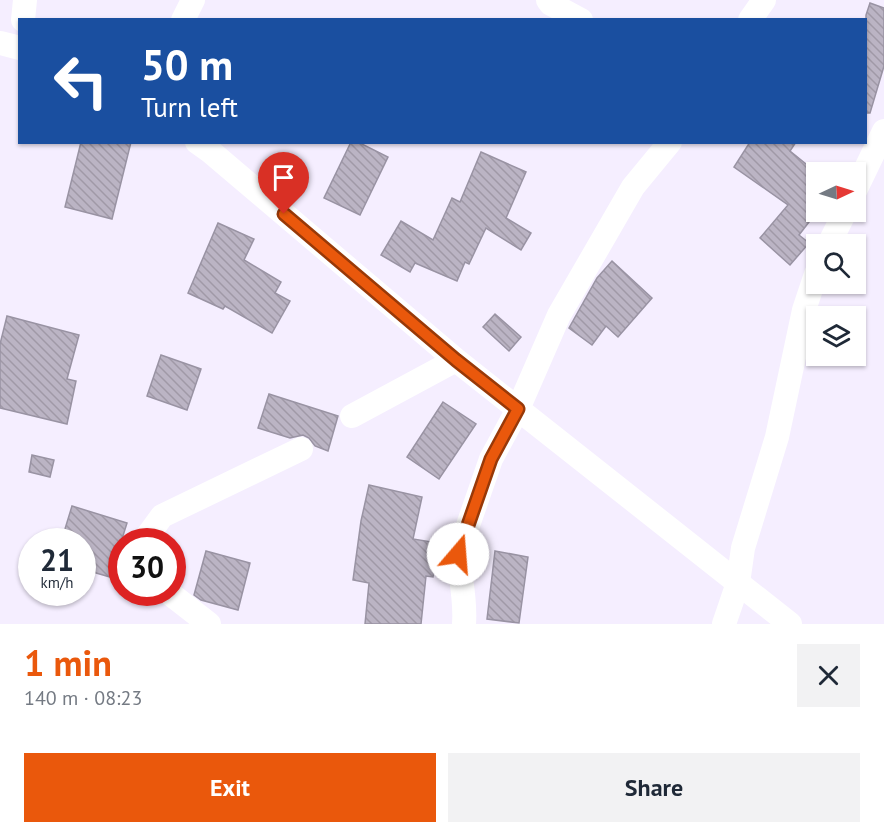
<!DOCTYPE html>
<meta charset="utf-8">
<style>
:root{--surface:#fff;--page:#f2f2f3;--text:#1f2937;--muted:#747a83;--accent:#ea580c}
body{margin:0;font-family:"PT Sans",sans-serif;background:var(--page);color:var(--text);height:100vh;display:flex;flex-direction:column;font-size:22px;white-space:nowrap}
*{box-sizing:border-box;margin:0}
p{font-size:20px;color:var(--muted)}
.icon{flex:none;width:33px;height:33px;fill:none;stroke:currentColor;stroke-width:2;stroke-linecap:round;stroke-linejoin:round}
.map{position:relative;height:624px;overflow:hidden}
.sheet{display:flex;flex-direction:column;background:var(--surface);flex:1}
.sheet>*{flex:none}
.guide{position:absolute;left:18px;top:18px;width:849px;height:126px;border-radius:0px;box-shadow:0 2px 4px #0004;background:#1a4fa0;color:#fff;overflow:hidden}
.needle{width:39px;rotate:86deg}
.buttons{position:absolute;left:806px;top:162px;display:grid;gap:12px}
.buttons a{display:grid;place-items:center;width:60px;height:60px;border-radius:0px;background:var(--surface);box-shadow:0 2px 4px #0004;font-size:30px}
.speed{position:absolute;left:18px;top:528px;display:flex;gap:12px;font-size:30px;font-weight:700;text-align:center}
.speed>*{display:grid;place-content:center;width:78px;height:78px;border-radius:50%;background:var(--surface);box-shadow:0 2px 4px #0004;line-height:1}
.speed small{font-size:15px;font-weight:400}
.speed .limit{border:9px solid #d22;background:#fff;color:#111}
.pin{position:absolute;display:grid;place-items:center;width:51px;height:51px;color:#fff;margin:-62px -26px;border-radius:50% 50% 50% 0;rotate:-45deg;box-shadow:0 0 6px #0007}
.pin .icon{rotate:45deg}
.me{position:absolute;width:66px;margin:-33px;rotate:18deg;stroke-linejoin:round;filter:drop-shadow(0 0 4px #0008)}
.turn{display:flex;align-items:center;gap:21px;height:126px;padding:0 24px;font-size:27px}
.turn .icon{width:78px;height:78px;stroke-width:2.5}
.turn b{display:block;font-size:42px;line-height:51px}
.round{display:grid;place-items:center;flex:none;width:63px;height:63px;border-radius:0px;background:var(--page)}
.head{display:flex;align-items:center;justify-content:space-between;height:102px;padding:0 24px}
h1{font-size:36px;font-weight:800;line-height:45px;color:var(--accent)}
.action{display:flex;gap:12px;margin-top:auto;padding:12px 24px}
.action a{flex:1;height:69px;border-radius:0px;background:var(--accent);color:#fff;font-size:24px;font-weight:800;line-height:69px;text-align:center}
.action a+a{background:var(--page);color:var(--text)}
.map>svg:first-child{display:block}
.building{fill:url(#building-back-hatch);stroke:#9993a3;stroke-width:1.5}
.lines{fill:none;stroke-linecap:round;stroke-linejoin:round}
.minor{stroke:#fff;stroke-width:24}
.route-casing{stroke:#983908;stroke-width:15}
.route{stroke:#ea580c;stroke-width:10}
</style>
<div class="map">
<svg width="884" height="624" viewBox="0 0 884 624">
<defs>
<pattern id="building-back-hatch" width="6" height="6" patternUnits="userSpaceOnUse" patternTransform="scale(1.5)"><rect width="6" height="6" fill="#bbb4c4"/><path d="M-1 5l2 2M0 0l6 6M5-1l2 2" fill="none" stroke="#a099a7"/></pattern>
</defs>
<rect width="100%" height="100%" fill="#f5eeff"/>
<path class="building" d="M 870,3 L 884,8 L 884,66 L 870,113 L 866,113 L 866,15 Z
M 81,142 L 131,142 L 112,219 L 65,207 Z
M 351,142 L 358,142 L 388,157 L 360,215 L 324,198 Z
M 750,142 L 796,142 L 790,151 L 816,172 L 816,213 L 799,235 L 809,243 L 790,265 L 760,238 L 788,205 L 734,167 Z
M 481,152 L 526,172 L 506,218 L 531,233 L 521,250 L 486,228 L 469,264 L 465,262 L 457,281 L 415,263 L 410,272 L 381,255 L 401,221 L 433,240 L 452,198 L 460,202 Z
M 218,223 L 254,239 L 244,260 L 281,282 L 275,293 L 290,301 L 272,333 L 225,306 L 223,309 L 188,293 Z
M 612,261 L 652,298 L 618,337 L 606,326 L 592,345 L 569,328 L 597,278 Z
M 495,314 L 521,337 L 509,351 L 483,327 Z
M 7,316 L 79,335 L 67,379 L 76,381 L 67,424 L 0,408 L 0,344 Z
M 161,355 L 201,369 L 187,410 L 147,396 Z
M 269,394 L 338,416 L 328,451 L 315,446 L 309,438 L 303,435 L 290,438 L 258,428 Z
M 443,402 L 476,424 L 439,479 L 407,457 Z
M 32,455 L 54,460 L 50,477 L 29,472 Z
M 369,485 L 422,497 L 413,539 L 438,543 L 433,577 L 426,576 L 421,624 L 365,624 L 369,583 L 353,580 L 361,521 Z
M 72,506 L 127,523 L 110,577 L 82,569 L 82,542 L 61,542 Z
M 206,551 L 250,563 L 238,610 L 201,600 L 194,595 Z
M 495,551 L 528,557 L 519,623 L 487,619 Z"/>
<g class="lines">
<path class="minor" d="M 548,0 L 551,4 L 581,20
M 23,20 L 25,0
M 183,20 L 193,0
M 750,20 L 764,0
M 0,43 L 20,48
M 197,142 L 211,152 L 456,360 L 790,624
M 855,191 L 884,131
M 829,244 L 845,212
M 352,416 L 456,360
M 143,542 L 162,516 L 301,449
M 168,592 L 209,624
M 464,624 C 466,599 460,578 458,554 L 491,459 L 518,409 L 559,315 L 633,187 L 670,142
M 724,624 L 738,583 L 743,548 L 777,437 L 804,310 L 816,274"/>
</g>
<g class="lines">
<defs>
<path id="route" d="M 284,214 L 456,360 L 518,409 L 491,459 L 458,554"/>
</defs>
<use href="#route" class="route-casing"/>
<use href="#route" class="route"/>
</g>
</svg>
<div class="buttons">
<a><svg class="needle" viewBox="-14 -14 28 28"><path d="M0-13l5 13h-10z" fill="#e53935"/><path d="M0 13l5-13h-10z" fill="#747a83"/></svg></a>
<a><svg class="icon" aria-label="search" viewBox="0 0 24 24"><circle cx="10" cy="10" r="6"/><path d="M15 15l6 6"/></svg></a>
<a><svg class="icon" aria-label="layers" viewBox="0 0 24 24"><path d="M12 4l9 5-9 5-9-5zM3 14l9 5 9-5"/></svg></a>
</div>
<div class="speed"><div>21<small>km/h</small></div><div class="limit">30</div></div>
<div class="pin" style="left:284px;top:214px;background:#d93025"><svg class="icon" aria-label="arrive" viewBox="0 0 24 24"><path d="M6 21V4h12l-3 4 3 4H6"/></svg></div>
<svg class="me" style="left:458px;top:554px" viewBox="-20 -20 40 40"><circle r="19" fill="#fff"/><path d="M0-13L10 11 0 6-10 11z" fill="#ea580c"/></svg>
<div class="guide">
<div class="turn"><svg class="icon" aria-label="left" viewBox="0 0 24 24"><path d="M17 20v-9H6M10 6l-5 5 5 5"/></svg><div><b>50 m</b>Turn left</div></div>
</div>
</div>
<section class="sheet">
<div class="head"><div><h1>1 min</h1><p>140 m · 08:23</p></div><a class="round"><svg class="icon" aria-label="close" viewBox="0 0 24 24"><path d="M6 6l12 12M18 6L6 18"/></svg></a></div>
<div class="action"><a>Exit</a><a>Share</a></div>
</section>
